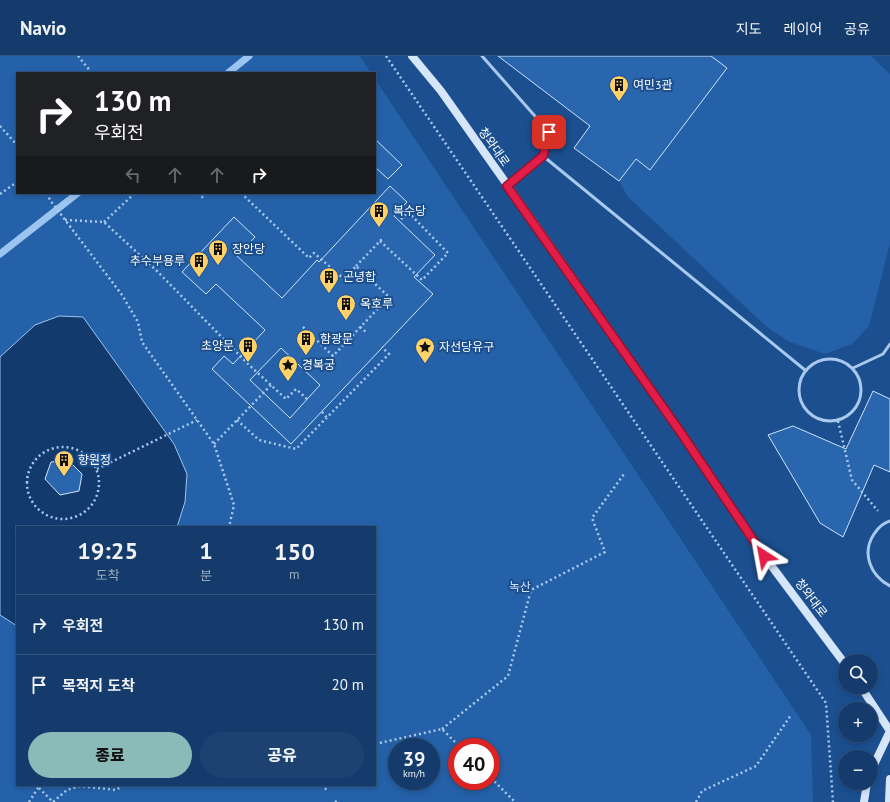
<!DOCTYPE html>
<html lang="ko">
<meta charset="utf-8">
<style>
:root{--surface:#143b6b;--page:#1d4271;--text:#f1f3f6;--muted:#9dadc1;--line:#33557e;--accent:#8bbbb9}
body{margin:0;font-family:"PT Sans","Noto Sans KR",sans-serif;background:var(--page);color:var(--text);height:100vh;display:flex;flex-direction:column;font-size:15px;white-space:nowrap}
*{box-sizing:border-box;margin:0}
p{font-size:13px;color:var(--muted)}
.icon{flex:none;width:22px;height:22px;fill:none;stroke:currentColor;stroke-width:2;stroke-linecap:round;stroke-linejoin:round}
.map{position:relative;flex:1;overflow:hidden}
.panel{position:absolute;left:16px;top:470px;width:360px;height:260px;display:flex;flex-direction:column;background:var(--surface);border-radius:0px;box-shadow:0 2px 6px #0003,0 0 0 1px var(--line)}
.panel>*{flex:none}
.banner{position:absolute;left:16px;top:16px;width:360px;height:122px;border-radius:0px;box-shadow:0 2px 6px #0003,0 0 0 1px var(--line);background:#202124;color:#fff;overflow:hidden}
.fabs{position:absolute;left:838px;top:598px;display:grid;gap:8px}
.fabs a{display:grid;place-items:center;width:40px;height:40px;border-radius:50%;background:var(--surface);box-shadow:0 2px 6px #0003,0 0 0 1px var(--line);font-size:20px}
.speed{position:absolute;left:388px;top:682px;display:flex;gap:8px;font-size:20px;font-weight:700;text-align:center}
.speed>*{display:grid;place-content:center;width:52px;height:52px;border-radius:50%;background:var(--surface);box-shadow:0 2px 6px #0003,0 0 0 1px var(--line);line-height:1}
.speed small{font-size:10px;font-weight:400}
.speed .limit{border:6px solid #d22;background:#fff;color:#111}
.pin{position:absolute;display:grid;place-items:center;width:34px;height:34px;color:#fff;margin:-17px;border-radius:8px;box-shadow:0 2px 6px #0006}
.me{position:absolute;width:44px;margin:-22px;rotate:326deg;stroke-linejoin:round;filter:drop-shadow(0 0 3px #0008)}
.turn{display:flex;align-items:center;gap:14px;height:84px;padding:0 12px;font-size:18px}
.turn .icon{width:52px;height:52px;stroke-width:2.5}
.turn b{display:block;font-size:28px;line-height:34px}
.lanes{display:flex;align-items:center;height:38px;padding:0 12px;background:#0003;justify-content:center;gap:20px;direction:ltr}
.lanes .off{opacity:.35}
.eta{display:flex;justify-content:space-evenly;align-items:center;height:68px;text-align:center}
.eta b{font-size:24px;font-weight:800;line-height:28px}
.cta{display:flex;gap:8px;margin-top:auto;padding:8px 12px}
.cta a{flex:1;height:46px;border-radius:24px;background:var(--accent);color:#111;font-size:16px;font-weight:800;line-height:46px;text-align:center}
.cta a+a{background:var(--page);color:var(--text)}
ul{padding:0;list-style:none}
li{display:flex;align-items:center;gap:12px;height:60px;padding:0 12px;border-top:1px solid var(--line)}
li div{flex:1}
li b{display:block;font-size:15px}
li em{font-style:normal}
header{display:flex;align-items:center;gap:24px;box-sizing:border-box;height:56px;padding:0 20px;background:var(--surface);border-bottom:1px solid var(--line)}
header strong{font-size:19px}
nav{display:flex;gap:22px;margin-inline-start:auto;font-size:14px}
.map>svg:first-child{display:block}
.green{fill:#2461a8;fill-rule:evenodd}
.water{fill:#123a6d;stroke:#9cc4f0}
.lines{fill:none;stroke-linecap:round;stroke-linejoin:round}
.stream{stroke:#9cc4f0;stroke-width:7}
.building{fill:#2a66ad;stroke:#cfe3fa;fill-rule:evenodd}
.path{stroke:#a9c9ee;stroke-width:2.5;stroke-dasharray:2 3;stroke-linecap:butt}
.lane{stroke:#a9c9ee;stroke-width:3}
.secondary{stroke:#d6e6fa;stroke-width:8}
.route-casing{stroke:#92132f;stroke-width:10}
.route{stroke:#e11d48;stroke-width:7}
.labels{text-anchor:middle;stroke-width:4;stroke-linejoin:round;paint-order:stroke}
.poi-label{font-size:12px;fill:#fff;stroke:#1b4f8f;text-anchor:start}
.street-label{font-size:12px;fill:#fff;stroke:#1b4f8f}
.park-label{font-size:12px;fill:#cfe3fa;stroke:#1b4f8f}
</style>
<header>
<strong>Navio</strong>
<nav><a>지도</a><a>레이어</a><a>공유</a></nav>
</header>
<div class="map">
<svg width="890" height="746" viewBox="0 0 890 746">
<rect width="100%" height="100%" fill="#1b4f8f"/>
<path class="green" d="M 0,0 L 360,0 L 371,17 L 17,17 L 17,137 L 375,137 L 375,23 L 811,679 L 813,746 L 0,746 ZM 17,471 L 375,471 L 375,729 L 17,729 ZM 397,691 L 431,691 L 431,725 L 397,725 ZM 457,691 L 491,691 L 491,725 L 457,725 Z
M 689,0 L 871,0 L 890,18 L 890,187 L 869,270 L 852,288 L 825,298 L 790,286 L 768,272 L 628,141 L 619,125 L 697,22 Z"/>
<path class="water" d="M 59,260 L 83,261 L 174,388 L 187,418 L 185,446 L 177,471 L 17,471 L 17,570 L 0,559 L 0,301 L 35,269 Z"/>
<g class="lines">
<path class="stream" d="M 228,17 L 249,0
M 0,198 L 78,137"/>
</g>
<path class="building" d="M 498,0 L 711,0 L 727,12 L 650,114 L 636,103 L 619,125 L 574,92 L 590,70 Z
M 375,83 L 402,109 L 388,123 L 375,111 Z
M 390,130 L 407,146 L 394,160 L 435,199 L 414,221 L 433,238 L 291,388 L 212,313 L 224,300 L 233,308 L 265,274 L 216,228 L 206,238 L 182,216 L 234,161 L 255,181 L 237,200 L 282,242 L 317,204 L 319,206 ZM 281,292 L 320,329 L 290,362 L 250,324 Z
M 873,335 L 890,343 L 890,416 L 874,409 L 843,481 L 820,467 L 768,379 L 793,370 L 846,393 Z
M 68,404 L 82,418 L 79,435 L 60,439 L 45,423 L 51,406 Z"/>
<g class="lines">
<path class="path" d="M 78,0 L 92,17
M 386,0 L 826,647 L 833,746
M 0,70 L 17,89
M 47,137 L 50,144 L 122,239 L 138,266 L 142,286 L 214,388 L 234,449 L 229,471
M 198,137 L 202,141 L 206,137
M 241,137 L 309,202 L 314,197 L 344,223 L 356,210 L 389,241 L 333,300 L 302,270
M 0,138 L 17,126
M 65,164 L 104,166 L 156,214 L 248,308 L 286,343 L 296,333 L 307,343
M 104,166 L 135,137
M 380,185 L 422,224 L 448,197 L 408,156 L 400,164
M 356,210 L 382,183
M 360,271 L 366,276
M 322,356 L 327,362
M 237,364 L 259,384 L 296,393 L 389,298 L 382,291
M 838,365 L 852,424 L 878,455
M 214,388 L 271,329
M27 427a36 36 0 1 1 72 0a36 36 0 1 1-72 0Z
M 97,413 L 197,364
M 442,673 L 508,620 L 531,534 L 605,496 L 592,462 L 624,418
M 375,688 L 442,673 L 460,691
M 491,722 L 515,746
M 321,729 L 327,734
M 39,732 L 53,746 L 67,734 L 80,730 L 116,734 L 124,729
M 29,746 L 40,729
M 335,746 L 337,745
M 696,746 L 702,735 L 756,710 L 791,659"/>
<path class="lane" d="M 482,0 L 549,76 L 543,100 L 508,130
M 543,100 L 805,314
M799 334a31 31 0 1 1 62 0a31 31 0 1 1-62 0Z
M 853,312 L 883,298 L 890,288
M 890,465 C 883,467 878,472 874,478 C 861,498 871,520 890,530"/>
<path class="secondary" d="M 412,0 L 441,35 L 537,171 L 679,374 L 764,500 L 845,608
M 861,631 L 890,675 L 890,679
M 871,715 L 890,675
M 864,746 L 867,727
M 889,746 L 890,723"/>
</g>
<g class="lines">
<defs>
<path id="route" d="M 549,76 L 543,100 L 507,130 L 679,374 L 764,500"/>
</defs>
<use href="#route" class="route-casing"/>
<use href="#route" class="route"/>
</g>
<defs>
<symbol id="building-pin" viewBox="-11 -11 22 30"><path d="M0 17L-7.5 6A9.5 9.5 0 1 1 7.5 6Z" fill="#ffd166" stroke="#1b4f8f"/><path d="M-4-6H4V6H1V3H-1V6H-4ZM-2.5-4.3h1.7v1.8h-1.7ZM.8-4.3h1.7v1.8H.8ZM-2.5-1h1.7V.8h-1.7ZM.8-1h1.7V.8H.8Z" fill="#111"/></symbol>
<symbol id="sight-pin" viewBox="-11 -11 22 30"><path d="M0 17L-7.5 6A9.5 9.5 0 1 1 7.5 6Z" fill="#ffd166" stroke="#1b4f8f"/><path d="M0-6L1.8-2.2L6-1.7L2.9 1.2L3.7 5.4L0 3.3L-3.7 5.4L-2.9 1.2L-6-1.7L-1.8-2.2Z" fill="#111"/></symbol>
</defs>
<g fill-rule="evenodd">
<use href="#building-pin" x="608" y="18" width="22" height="30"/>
<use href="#building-pin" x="368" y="144" width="22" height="30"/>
<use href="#building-pin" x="207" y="182" width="22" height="30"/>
<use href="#building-pin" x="188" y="194" width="22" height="30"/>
<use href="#building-pin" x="318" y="210" width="22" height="30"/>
<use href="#building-pin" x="335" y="237" width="22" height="30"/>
<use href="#building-pin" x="295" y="272" width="22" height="30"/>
<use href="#building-pin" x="237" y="279" width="22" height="30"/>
<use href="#sight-pin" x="414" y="280" width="22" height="30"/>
<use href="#sight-pin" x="277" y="298" width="22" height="30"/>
<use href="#building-pin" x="53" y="393" width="22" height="30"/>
</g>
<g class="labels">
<g class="poi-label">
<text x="633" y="33">여민3관</text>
<text x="393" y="159">복수당</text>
<text x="232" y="197">장안당</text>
<text x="185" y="209" text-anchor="end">추수부용루</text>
<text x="343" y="225">곤녕합</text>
<text x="360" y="252">옥호루</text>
<text x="320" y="287">함광문</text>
<text x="234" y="294" text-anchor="end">초양문</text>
<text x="439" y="295">자선당유구</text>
<text x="302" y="313">경복궁</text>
<text x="78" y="408">향원정</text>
</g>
<g class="street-label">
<text transform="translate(494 91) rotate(55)" y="4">청와대로</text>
<text transform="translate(811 542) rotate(53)" y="4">청와대로</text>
</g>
<g class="park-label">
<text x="520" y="535">녹산</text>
</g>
</g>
</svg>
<div class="fabs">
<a><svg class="icon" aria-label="search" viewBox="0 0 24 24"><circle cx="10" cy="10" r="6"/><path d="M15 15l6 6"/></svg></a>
<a>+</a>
<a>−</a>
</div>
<div class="speed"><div>39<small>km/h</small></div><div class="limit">40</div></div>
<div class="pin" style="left:549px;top:76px;background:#d93025"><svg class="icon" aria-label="arrive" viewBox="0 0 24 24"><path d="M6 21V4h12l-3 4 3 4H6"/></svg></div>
<svg class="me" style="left:764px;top:500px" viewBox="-20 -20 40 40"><path d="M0-17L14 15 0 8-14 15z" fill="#e11d48" stroke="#fff" stroke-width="4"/></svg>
<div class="banner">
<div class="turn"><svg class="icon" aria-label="right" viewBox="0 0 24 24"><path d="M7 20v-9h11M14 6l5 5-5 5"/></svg><div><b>130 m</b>우회전</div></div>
<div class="lanes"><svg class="icon off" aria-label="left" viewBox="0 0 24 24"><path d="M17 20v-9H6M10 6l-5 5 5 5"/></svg><svg class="icon off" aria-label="ahead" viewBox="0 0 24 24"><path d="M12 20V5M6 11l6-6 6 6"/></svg><svg class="icon off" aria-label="ahead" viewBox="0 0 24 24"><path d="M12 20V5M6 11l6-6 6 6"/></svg><svg class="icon" aria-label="right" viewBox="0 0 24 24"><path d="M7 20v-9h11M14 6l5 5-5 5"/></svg></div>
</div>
<section class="panel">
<div class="eta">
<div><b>19:25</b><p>도착</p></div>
<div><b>1</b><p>분</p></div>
<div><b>150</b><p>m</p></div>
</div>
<ul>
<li><svg class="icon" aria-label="right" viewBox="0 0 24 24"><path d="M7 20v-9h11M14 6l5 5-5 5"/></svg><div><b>우회전</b></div><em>130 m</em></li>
<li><svg class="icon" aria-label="arrive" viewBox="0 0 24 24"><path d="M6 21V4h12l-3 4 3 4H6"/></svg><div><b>목적지 도착</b></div><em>20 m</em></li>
</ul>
<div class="cta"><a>종료</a><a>공유</a></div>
</section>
</div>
